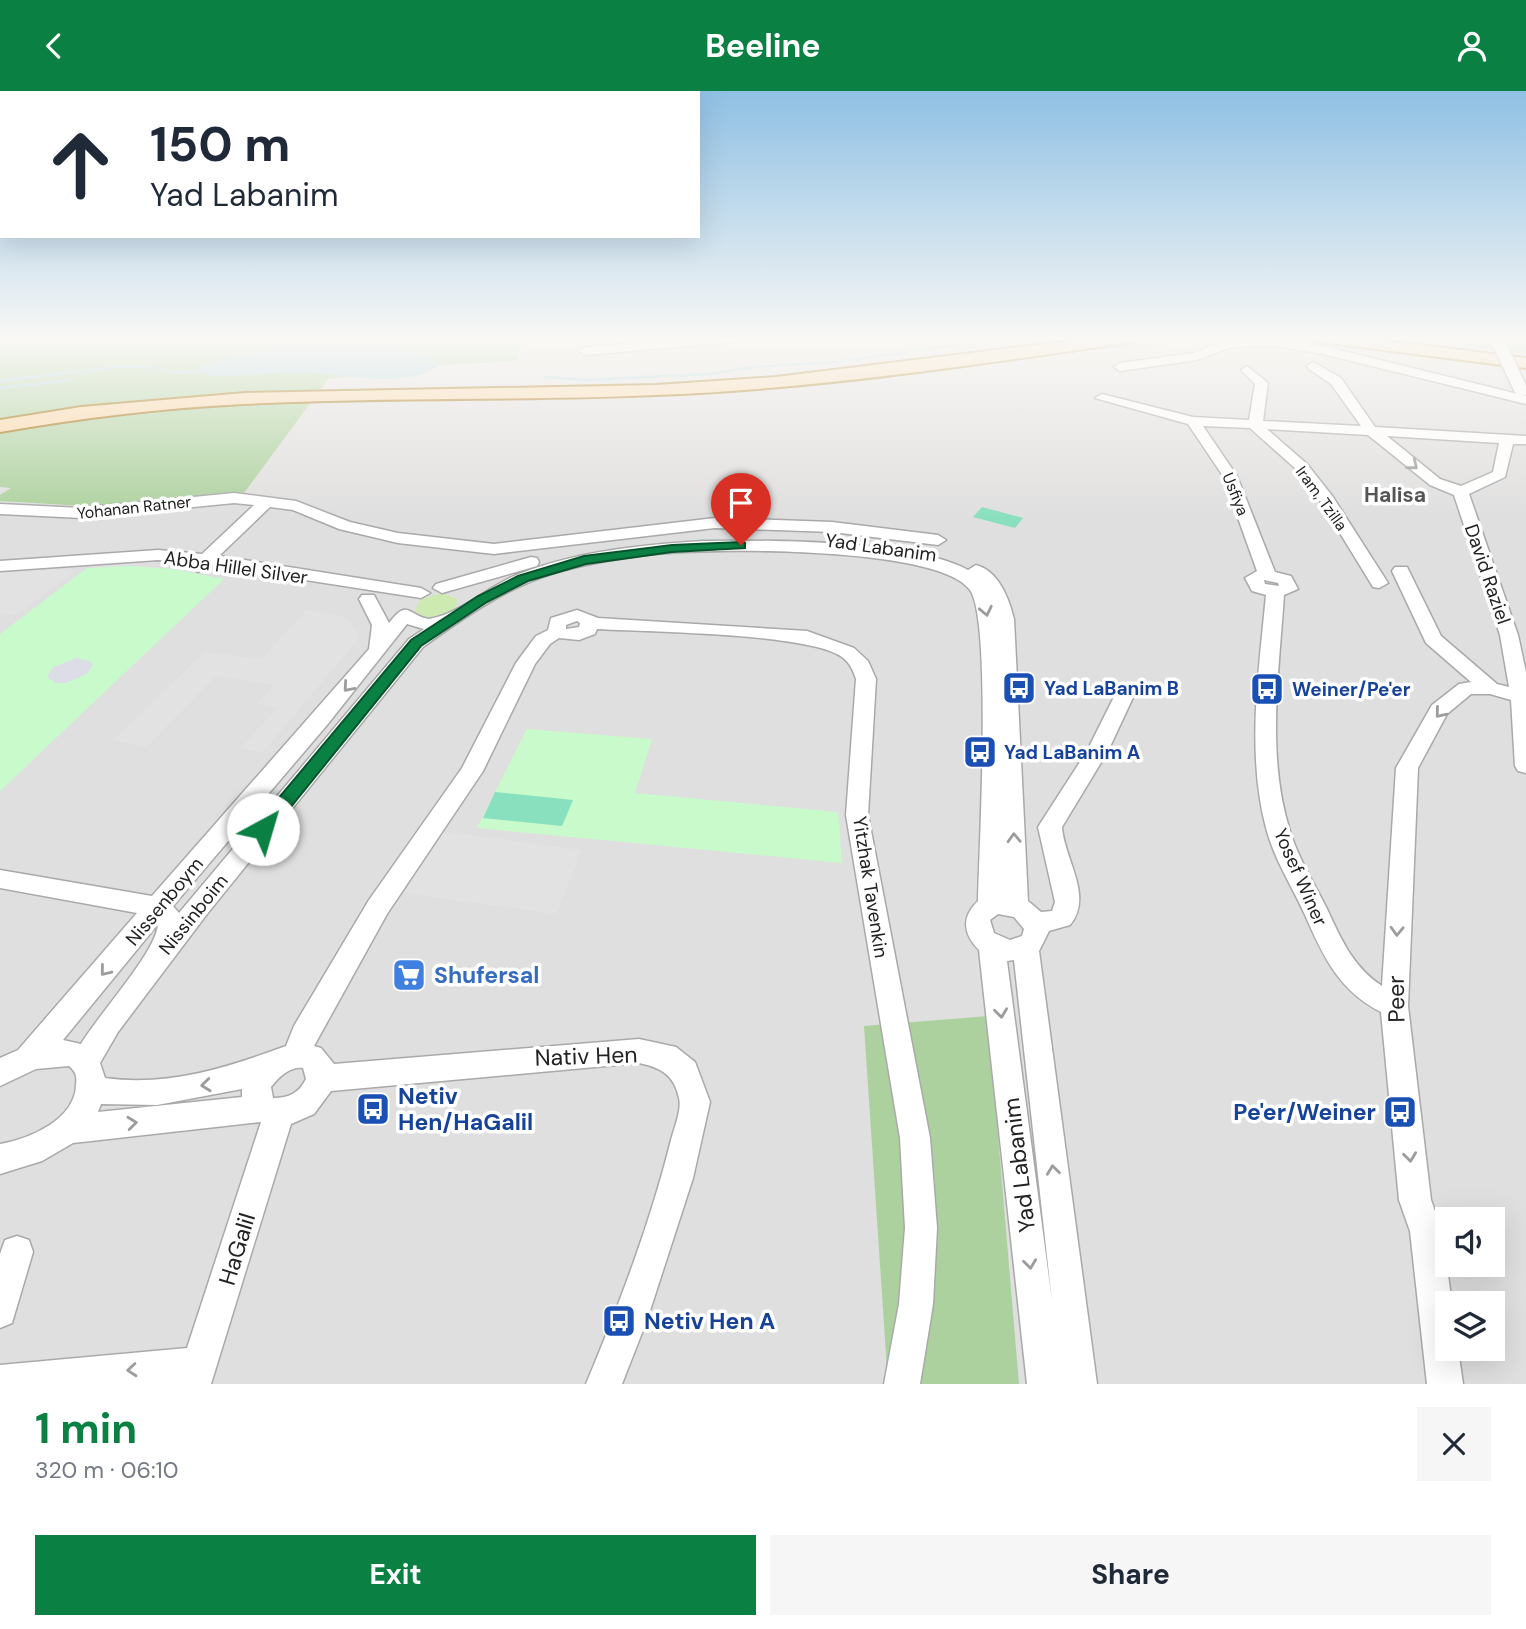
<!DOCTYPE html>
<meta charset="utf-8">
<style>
:root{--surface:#fff;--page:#f6f6f7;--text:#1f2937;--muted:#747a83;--accent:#0b8043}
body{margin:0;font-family:"DM Sans",sans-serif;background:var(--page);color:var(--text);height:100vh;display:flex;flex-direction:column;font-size:26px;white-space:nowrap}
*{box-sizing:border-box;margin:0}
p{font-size:23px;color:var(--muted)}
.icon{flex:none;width:38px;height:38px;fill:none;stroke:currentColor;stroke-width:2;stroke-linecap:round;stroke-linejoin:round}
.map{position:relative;height:1293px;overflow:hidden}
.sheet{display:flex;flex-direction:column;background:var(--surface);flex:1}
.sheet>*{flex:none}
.guide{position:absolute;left:0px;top:0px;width:700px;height:147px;box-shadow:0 7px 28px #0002;background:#fff;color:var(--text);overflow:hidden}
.buttons{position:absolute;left:1435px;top:1116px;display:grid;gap:14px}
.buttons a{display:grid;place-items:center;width:70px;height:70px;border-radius:0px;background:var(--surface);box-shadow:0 7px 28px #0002;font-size:35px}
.pin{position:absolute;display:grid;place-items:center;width:60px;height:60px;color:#fff;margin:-72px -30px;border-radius:50% 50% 50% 0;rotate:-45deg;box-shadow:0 0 7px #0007}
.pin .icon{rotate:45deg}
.me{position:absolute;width:77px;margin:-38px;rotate:39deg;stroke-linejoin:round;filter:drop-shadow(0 0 5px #0008)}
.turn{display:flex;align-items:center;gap:24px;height:147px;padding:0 35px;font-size:32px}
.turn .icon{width:91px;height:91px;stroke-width:2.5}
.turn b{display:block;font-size:49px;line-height:60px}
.round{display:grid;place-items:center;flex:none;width:74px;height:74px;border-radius:0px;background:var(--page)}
.headline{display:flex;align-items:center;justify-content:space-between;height:119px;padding:0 35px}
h1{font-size:42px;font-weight:700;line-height:52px;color:var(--accent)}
.action{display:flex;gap:14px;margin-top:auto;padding:14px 35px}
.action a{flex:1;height:80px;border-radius:0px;background:var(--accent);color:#fff;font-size:28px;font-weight:700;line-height:80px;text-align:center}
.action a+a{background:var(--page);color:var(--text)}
header{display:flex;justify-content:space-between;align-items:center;height:91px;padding:0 35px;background:var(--accent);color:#fff;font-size:32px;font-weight:700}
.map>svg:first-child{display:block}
.residential{fill:#e0dfdf;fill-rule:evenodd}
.grass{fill:#cdebb0}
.forest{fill:#add19e}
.park{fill:#c8facc}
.pitch{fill:#88e0be}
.parking{fill:#e2e2e2}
.plaza{fill:#dddde8}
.water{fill:#aad3df}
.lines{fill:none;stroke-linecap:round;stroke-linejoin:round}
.stream{stroke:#aad3df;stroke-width:2.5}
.minor-casing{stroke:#a9a9a9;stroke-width:3}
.major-casing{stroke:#a06b00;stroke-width:4}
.minor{fill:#fff;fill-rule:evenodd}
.major{fill:#fcd6a4;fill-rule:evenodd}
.minor-bridge-casing{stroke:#a9a9a9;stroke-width:16;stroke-linecap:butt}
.minor-bridge{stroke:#fff;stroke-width:13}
.oneway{stroke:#9c9c9c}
.route{fill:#0b8043;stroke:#07532c;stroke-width:2}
.labels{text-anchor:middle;stroke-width:7;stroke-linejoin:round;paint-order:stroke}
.far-street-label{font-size:16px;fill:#222;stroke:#fff}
.street-label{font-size:19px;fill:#222;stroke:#fff}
.transit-label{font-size:19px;font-weight:bold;fill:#164399;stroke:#fff;text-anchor:start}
.far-district-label{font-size:21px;font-weight:bold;fill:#555;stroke:#fff}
.near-shop-label{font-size:23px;font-weight:bold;fill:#366cbe;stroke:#fff;text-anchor:start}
.near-street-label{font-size:23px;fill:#222;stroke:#fff}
.near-transit-label{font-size:23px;font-weight:bold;fill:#164399;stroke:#fff;text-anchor:start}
</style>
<header><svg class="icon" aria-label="back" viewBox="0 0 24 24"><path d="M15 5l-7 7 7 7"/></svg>Beeline<svg class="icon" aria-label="person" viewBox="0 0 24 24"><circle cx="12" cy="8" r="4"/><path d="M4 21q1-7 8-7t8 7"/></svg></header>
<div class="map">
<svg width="1526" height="1293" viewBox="0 0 1526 1293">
<rect width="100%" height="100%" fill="#f2efe9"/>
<path class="residential" d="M 0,246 L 1526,246 L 1526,1293 L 0,1293 ZM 1447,1129 L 1493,1129 L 1493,1174 L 1447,1174 ZM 1447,1213 L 1493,1213 L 1493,1258 L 1447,1258 Z"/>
<path class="grass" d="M 442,502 L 458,508 L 455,519 L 428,527 L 415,520 L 421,508 Z"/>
<path class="forest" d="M 0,246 L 524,246 L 516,270 L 432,275 L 328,288 L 244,402 L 101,416 L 0,410 L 0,404 L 11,397 L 0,396 Z
M 1391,246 L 1526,246 L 1526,263 Z
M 988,925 L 1019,1293 L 888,1293 L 864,935 Z"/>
<path class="park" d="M 132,475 L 173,478 L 224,488 L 0,700 L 0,543 L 87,477 Z
M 527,638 L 652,648 L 635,702 L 838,721 L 842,772 L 477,737 Z"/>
<path class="pitch" d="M 982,416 L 1023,427 L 1015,437 L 973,426 Z
M 495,701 L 573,709 L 562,735 L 483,727 Z"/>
<path class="parking" d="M 45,478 L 75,479 L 17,524 L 0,522 L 0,482 Z
M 307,519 L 335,523 L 349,529 L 360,546 L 263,661 L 240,658 L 277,617 L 257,613 L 274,594 L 216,585 L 147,655 L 113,650 L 204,561 L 261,568 Z
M 438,740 L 582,759 L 556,823 L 404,802 Z"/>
<path class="plaza" d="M 77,567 L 90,570 L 93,574 L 87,583 L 66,592 L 56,592 L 47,586 L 53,576 Z"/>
<path class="water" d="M 365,246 C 390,246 408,263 433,265 L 429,270 L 442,272 C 411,300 344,282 305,282 C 274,281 243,286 211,285 L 201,280 L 198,275 L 278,256 Z"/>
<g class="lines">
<path class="stream" d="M 1101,258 L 1223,246
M 81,285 L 93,280
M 546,286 L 588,289 L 709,283 L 753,276 L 838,271 L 963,253
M 0,290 L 114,276 L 152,276 L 175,282 L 207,279
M 0,297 L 73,289"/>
<defs>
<path id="minor" d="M 707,246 L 750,246 L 744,250 L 585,264 L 579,260 L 585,256 Z
M 1276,247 L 1323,255 L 1526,305 L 1526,313 L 1323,263 L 1276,255 L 1231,256 L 1197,269 L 1120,280 L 1114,276 L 1120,272 L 1194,262 L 1229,248 Z
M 1313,271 L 1341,287 L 1375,336 L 1526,345 L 1526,353 L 1513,353 L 1505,386 L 1469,403 L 1518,544 L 1526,581 L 1526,682 L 1518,680 L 1515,675 L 1511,609 L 1490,603 L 1471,603 L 1447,623 L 1418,677 L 1408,915 L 1431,1109 L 1442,1140 L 1452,1213 L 1447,1213 L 1447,1258 L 1458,1258 L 1463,1293 L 1427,1293 L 1410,1140 L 1399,1109 L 1381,921 C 1339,900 1323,865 1305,824 C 1292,795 1274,768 1266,737 C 1246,661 1259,580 1266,504 L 1252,500 L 1245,487 L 1257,480 L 1223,385 L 1188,333 L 1095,307 L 1102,303 L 1193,326 L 1249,329 L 1255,293 L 1241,279 L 1247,275 L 1268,292 L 1263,330 L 1361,335 L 1331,293 L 1309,278 L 1307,275 ZM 1203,335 L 1250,337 L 1297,379 L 1321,411 L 1373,496 L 1379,497 L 1388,492 L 1333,406 L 1307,373 L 1267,338 L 1368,344 L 1430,394 L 1454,404 L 1500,544 L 1509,596 L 1497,593 L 1441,545 L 1407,476 L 1395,476 L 1392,480 L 1426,552 L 1471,591 L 1459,593 L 1432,614 L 1396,677 L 1382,895 C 1353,876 1341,848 1327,818 C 1314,792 1298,767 1290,740 C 1266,665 1279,581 1284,504 L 1298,498 L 1291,485 L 1275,481 L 1237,385 ZM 1387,345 L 1499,352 L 1493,381 L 1461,395 L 1440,388 ZM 1264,489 L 1278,492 L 1279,495 L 1265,493 Z
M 234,402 L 296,410 L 350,431 L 398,442 L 494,453 L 715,427 L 832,431 L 938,444 L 946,449 L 938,454 L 832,441 L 715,437 L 494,463 L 398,452 L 339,438 L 293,419 L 270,416 L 219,465 L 421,497 L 430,502 L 421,507 L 210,474 L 198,481 L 189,476 L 192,472 L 158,469 L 0,480 L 0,470 L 158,459 L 202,463 L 254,414 L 234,412 L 82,427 L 0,423 L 0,413 L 82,417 Z
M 703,450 C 768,449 913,449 968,479 L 976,474 C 999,480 1009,508 1014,528 L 1028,810 L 1041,821 L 1052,820 L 1055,811 L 1038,736 L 1087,660 L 1119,596 L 1126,594 L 1136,600 L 1108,660 L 1062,736 C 1064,768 1094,805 1070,834 L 1049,840 L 1039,860 L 1097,1293 L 1027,1293 L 979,859 C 963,843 961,826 978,810 C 979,760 992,530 970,499 C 939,455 710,457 655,463 C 620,467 584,473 551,483 C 504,498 462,528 423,556 L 207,823 L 118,941 L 100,972 L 105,987 C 168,996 229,976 286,955 L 294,935 L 369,809 L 462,677 L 516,572 L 536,545 L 548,539 L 551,527 L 577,519 L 598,527 L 807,540 L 854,557 L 868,570 L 876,588 L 868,724 L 930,1047 L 937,1137 L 933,1213 L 920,1293 L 884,1293 L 899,1213 L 905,1137 L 900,1047 L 846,724 L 856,588 C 853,579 850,572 842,566 C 808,542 647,541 597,538 L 595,543 L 579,549 L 559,547 L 550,553 L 535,573 L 483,680 L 387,823 L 314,955 L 321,957 L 334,973 L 639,948 L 676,956 L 695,971 L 710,1011 L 693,1087 L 647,1229 L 622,1293 L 586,1293 C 619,1214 650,1133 671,1049 C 674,1037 682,1019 679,1007 C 674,984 662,977 639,972 L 331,1000 L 314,1023 L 291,1033 L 211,1293 L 0,1293 L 0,1274 L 187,1257 L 261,1031 L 73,1052 L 42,1070 L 0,1083 L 0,1053 C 29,1048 75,1029 76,994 C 77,985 76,981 69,975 L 36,978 L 0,995 L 0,967 L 18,959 L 137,822 L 0,797 L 0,779 L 152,805 L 369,558 L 372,534 L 359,508 L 362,504 L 374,504 L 389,532 C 408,507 407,524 429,528 C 462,522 488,495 519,483 C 577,460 641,454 703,450 ZM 577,530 L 580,532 L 579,536 L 566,538 L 566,534 ZM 407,533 L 424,538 L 409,548 L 179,822 L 173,815 L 327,634 ZM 998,823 L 1014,826 L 1024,838 L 1022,845 L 1010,849 L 994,842 L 990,829 ZM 158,833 C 157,860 98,924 81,953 L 63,949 ZM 1014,869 L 1052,1210 L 1007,870 ZM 303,977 L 306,988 C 299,1002 289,1007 273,1007 L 271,996 C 279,986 290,975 303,977 ZM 242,998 L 242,1006 L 98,1021 L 101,1013 L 157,1014 Z
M 531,466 L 537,467 L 539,471 L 537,475 L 442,502 L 433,497 L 436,493 Z
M 17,1145 L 29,1149 L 33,1161 L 12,1232 L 0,1237 L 0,1163 L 5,1149 Z"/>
<path id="major" d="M 1102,246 L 1141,246 L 1133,251 C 975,274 816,298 656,304 C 519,310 381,306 244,313 C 162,317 81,327 0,341 L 0,329 L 81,316 L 245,302 L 656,294 L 776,286 Z
M 1312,246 L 1355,246 L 1526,267 L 1526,277 L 1320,251 Z"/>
</defs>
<use href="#minor" class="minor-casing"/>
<use href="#major" class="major-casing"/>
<use href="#minor" class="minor"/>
<use href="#major" class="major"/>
<defs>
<path id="minor-bridge" d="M 1496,246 L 1521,299"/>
</defs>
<use href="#minor-bridge" class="minor-bridge-casing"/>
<use href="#minor-bridge" class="minor-bridge"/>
</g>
<defs><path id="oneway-chevron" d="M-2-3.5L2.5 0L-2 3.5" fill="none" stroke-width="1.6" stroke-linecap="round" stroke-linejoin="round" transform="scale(1.75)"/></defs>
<g class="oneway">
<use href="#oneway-chevron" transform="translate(1413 374) rotate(39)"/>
<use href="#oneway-chevron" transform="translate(986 520) rotate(78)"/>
<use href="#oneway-chevron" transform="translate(348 596) rotate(131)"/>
<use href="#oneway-chevron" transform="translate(1440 622) rotate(129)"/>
<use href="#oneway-chevron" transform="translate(1014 747) rotate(-92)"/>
<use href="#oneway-chevron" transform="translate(1397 840) rotate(92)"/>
<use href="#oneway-chevron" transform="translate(105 880) rotate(129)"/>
<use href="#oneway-chevron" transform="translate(1001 922) rotate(83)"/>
<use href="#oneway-chevron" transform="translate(206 994) rotate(174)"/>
<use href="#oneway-chevron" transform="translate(132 1032) rotate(-6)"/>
<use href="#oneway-chevron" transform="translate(1410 1066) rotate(83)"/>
<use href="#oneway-chevron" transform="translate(1053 1079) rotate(-97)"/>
<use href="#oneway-chevron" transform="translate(1030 1173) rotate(83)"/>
<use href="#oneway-chevron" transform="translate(132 1279) rotate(175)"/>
</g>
<linearGradient id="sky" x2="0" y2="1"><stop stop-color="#8fc0e4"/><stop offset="0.58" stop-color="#f9f8f5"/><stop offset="1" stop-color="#f9f8f5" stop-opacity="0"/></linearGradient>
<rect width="1526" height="427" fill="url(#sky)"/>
<path class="route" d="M 741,451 L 745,452 L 745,457 L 672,461 L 586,473 L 528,490 L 487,511 L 421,555 L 269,743 L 256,743 L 254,738 L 256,734 L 411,549 L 478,505 L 518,485 L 584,465 L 672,454 Z"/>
<defs>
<symbol id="bus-square" viewBox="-11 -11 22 22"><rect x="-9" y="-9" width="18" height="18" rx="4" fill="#1a4fb4" stroke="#fff"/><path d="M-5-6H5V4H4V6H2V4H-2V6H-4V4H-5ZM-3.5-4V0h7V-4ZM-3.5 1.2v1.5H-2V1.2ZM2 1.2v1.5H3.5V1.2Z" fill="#fff"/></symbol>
<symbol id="supermarket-square" viewBox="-11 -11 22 22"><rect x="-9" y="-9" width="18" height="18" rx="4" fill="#3f7fe0" stroke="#fff"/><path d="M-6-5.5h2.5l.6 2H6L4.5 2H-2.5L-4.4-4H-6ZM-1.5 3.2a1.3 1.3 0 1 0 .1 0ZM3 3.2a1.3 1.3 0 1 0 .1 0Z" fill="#fff"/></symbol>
</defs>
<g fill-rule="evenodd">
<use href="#bus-square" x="1000" y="578" width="38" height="38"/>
<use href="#bus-square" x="1248" y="579" width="38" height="38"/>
<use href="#bus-square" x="961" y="642" width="38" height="38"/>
<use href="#supermarket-square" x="390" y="865" width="38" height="38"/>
<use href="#bus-square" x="354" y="999" width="38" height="38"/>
<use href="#bus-square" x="1381" y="1002" width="38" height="38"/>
<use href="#bus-square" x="600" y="1211" width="38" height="38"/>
</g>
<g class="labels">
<g class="far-street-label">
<text transform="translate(1236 403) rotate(68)" y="6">Usfiya</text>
<text transform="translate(1322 407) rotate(54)" y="6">Iram, Tzilla</text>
<text transform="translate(134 416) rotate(-6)" y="6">Yohanan Ratner</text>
</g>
<g class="street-label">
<text transform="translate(881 456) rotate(8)" y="7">Yad Labanim</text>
<text transform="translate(236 476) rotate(8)" y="7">Abba Hillel Silver</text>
<text transform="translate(1488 483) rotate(71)" y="7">David Raziel</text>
<text transform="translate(1301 786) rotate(66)" y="7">Yosef Winer</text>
<text transform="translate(871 796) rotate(81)" y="7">Yitzhak Tavenkin</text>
<text transform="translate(164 810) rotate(-50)" y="7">Nissenboym</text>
<text transform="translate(193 823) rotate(-51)" y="7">Nissinboim</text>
</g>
<g class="transit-label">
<text x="1044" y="604">Yad LaBanim B</text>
<text x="1292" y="605">Weiner/Pe'er</text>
<text x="1004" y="668">Yad LaBanim A</text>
</g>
<g class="far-district-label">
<text x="1395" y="411">Halisa</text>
</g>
<g class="near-shop-label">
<text x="434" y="892">Shufersal</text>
</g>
<g class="near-street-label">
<text transform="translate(1396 908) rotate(-91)" y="8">Peer</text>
<text transform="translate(586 965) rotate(-2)" y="8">Nativ Hen</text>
<text transform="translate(1019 1074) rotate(-97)" y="8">Yad Labanim</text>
<text transform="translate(237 1158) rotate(-73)" y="8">HaGalil</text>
</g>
<g class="near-transit-label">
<text x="398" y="1013">Netiv<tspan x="398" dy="26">Hen/HaGalil</tspan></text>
<text x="1376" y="1029" text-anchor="end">Pe'er/Weiner</text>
<text x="644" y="1238">Netiv Hen A</text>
</g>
</g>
</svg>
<div class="buttons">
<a><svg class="icon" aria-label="sound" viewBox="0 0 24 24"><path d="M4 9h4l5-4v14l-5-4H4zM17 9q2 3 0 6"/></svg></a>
<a><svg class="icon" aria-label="layers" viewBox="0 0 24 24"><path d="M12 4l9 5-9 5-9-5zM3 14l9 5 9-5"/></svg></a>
</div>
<div class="pin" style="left:741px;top:454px;background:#d93025"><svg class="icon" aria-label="arrive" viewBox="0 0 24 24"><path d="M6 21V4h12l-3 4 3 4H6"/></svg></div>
<svg class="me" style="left:263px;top:738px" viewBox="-20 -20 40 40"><circle r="19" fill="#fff"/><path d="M0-13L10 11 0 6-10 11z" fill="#0b8043"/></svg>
<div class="guide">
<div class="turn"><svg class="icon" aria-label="ahead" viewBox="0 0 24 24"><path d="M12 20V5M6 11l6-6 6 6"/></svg><div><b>150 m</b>Yad Labanim</div></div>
</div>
</div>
<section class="sheet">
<div class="headline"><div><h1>1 min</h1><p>320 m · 06:10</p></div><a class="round"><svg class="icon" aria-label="close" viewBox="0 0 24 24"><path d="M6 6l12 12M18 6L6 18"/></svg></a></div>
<div class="action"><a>Exit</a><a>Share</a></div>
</section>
